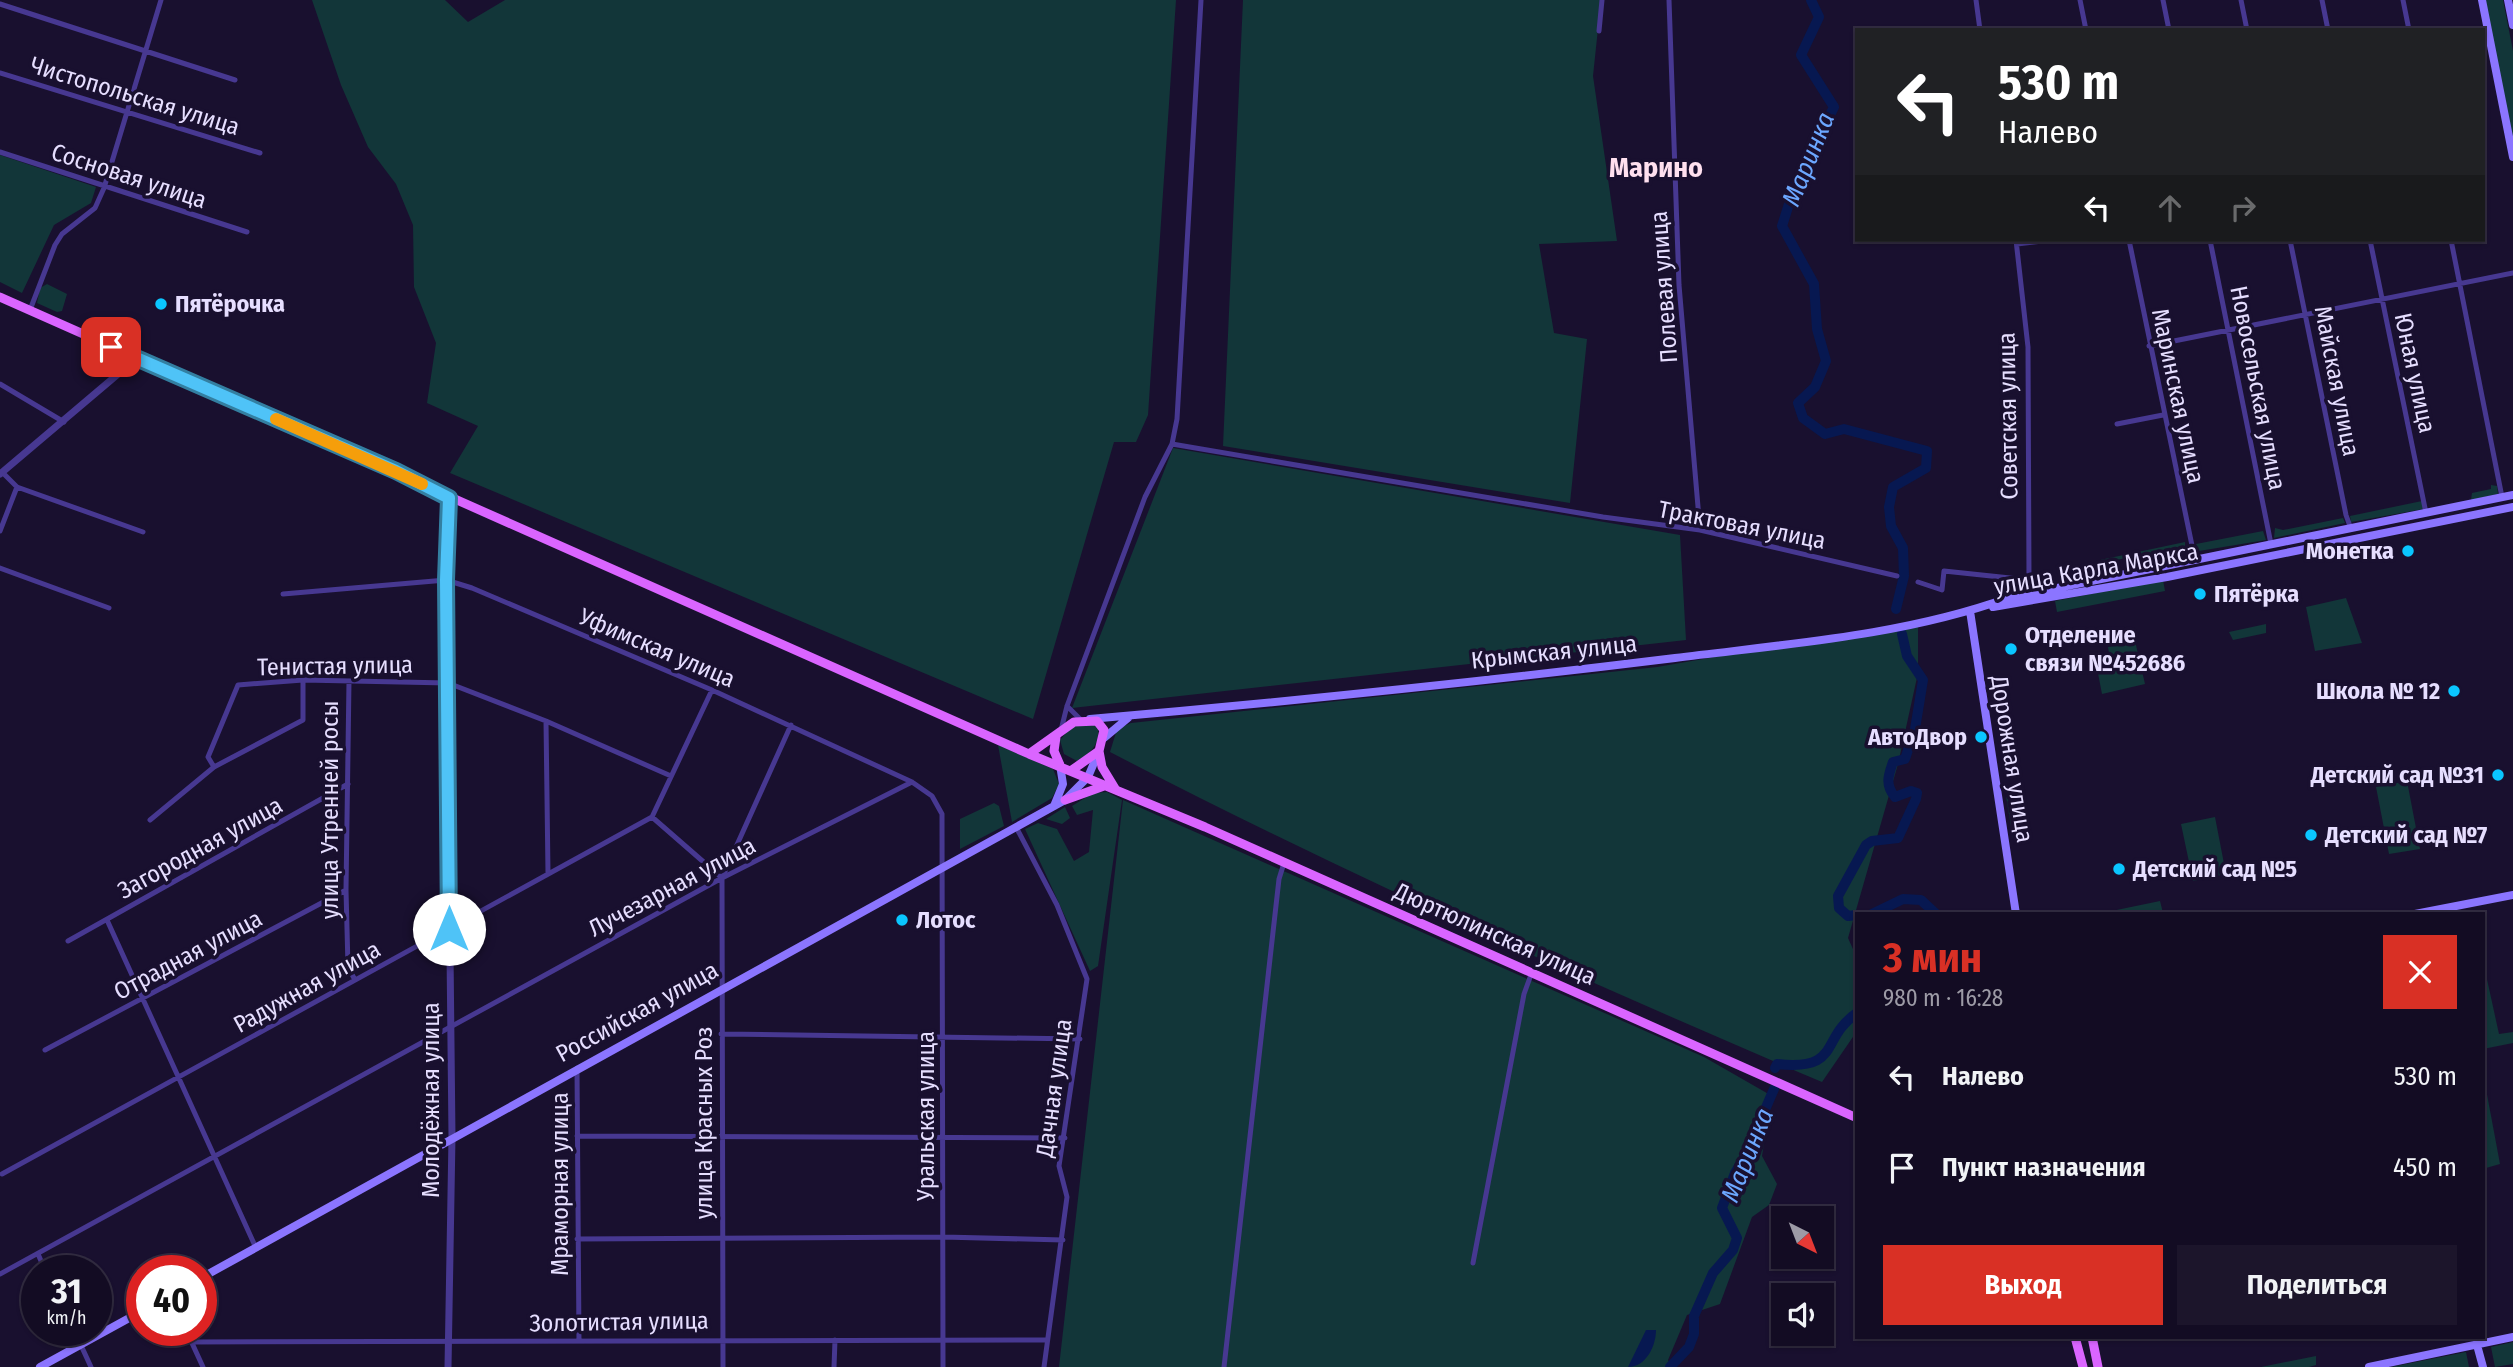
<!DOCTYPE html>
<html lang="ru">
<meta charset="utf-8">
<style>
:root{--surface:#130c23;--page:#1c152b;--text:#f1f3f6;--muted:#9d9ba6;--line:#322c41;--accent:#d93025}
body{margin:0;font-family:"Fira Sans Condensed",sans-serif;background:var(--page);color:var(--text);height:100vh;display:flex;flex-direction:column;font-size:26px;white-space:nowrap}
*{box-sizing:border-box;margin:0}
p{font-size:23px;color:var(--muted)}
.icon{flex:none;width:38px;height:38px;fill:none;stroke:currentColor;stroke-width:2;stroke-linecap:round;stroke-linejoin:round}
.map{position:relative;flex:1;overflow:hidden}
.drawer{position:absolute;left:1855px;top:912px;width:630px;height:427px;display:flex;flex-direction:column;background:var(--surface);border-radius:0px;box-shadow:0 2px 5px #0004,0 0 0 2px var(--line)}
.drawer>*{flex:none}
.banner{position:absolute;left:1855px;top:28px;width:630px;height:214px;border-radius:0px;box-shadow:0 2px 5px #0004,0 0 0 2px var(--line);background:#202124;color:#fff;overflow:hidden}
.needle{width:46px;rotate:138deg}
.controls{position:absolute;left:1771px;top:1206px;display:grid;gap:14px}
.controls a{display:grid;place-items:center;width:63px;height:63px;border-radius:0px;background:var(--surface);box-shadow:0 2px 5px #0004,0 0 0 2px var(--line);font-size:35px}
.speed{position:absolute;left:21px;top:1255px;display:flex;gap:14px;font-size:35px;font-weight:700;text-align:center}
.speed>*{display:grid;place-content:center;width:91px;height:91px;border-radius:50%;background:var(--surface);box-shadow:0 2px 5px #0004,0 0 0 2px var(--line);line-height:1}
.speed small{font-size:18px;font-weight:400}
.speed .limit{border:10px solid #d22;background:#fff;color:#111}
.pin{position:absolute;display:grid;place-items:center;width:60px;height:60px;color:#fff;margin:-30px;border-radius:14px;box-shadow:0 4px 10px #0006}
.me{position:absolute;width:77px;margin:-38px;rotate:0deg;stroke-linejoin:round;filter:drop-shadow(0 0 5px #0008)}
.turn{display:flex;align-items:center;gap:24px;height:147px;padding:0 28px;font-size:32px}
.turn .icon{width:91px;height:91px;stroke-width:2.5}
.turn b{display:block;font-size:49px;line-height:60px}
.lanes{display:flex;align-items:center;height:66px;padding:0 28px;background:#0003;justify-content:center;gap:35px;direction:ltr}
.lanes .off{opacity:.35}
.round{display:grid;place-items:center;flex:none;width:74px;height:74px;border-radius:0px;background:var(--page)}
.head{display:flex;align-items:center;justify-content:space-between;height:119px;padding:0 28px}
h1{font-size:42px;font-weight:700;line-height:52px;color:var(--accent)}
.action{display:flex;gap:14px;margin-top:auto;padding:14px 28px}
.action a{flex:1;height:80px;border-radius:0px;background:var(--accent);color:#fff;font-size:28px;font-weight:700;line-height:80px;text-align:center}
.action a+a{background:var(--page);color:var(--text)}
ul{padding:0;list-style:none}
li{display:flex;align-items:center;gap:21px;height:91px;padding:0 28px}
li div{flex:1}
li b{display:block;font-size:26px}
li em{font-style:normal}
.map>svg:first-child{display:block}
.green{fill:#123639}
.water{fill:#071851}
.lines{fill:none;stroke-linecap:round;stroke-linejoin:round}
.river{stroke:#071851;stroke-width:10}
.minor{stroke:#473891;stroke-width:5}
.tertiary{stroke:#473891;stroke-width:7}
.secondary{stroke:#8b75ff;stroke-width:8}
.primary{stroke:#da65ff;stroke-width:9}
.route-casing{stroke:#337fa1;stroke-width:18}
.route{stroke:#4fc3f7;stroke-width:12}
.slow{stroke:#f59e0b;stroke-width:12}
.poi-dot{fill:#0ac6ff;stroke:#19102f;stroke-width:2.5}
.labels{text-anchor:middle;stroke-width:7;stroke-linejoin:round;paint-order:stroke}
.street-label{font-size:24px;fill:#e6deff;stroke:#19102f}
.poi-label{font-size:24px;font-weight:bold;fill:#e6deff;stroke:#19102f;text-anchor:start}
.water-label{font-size:26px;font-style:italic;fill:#6ca7ff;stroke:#19102f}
.quarter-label{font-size:28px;font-weight:bold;fill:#ffe0ef;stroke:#19102f}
</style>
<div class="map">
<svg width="2513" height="1367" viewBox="0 0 2513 1367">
<rect width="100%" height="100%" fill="#19102f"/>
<path class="green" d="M 312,0 L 445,0 L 468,22 L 505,0 L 1176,0 L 1148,415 L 1136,442 L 1114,442 L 1033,719 L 450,473 L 478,426 L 427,403 L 436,343 L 414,287 L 413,225 L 396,184 L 368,147 L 341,85 Z
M 1243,0 L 1601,0 L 1593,76 L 1617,241 L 1539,244 L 1554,333 L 1587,339 L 1570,503 L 1223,446 Z
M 2485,0 L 2503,0 L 2513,51 L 2513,139 Z
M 0,155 L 96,187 L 91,203 L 54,225 L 22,293 L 0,282 Z
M 47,284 L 67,294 L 62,311 L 57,312 L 37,303 L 40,288 Z
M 1173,448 L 1680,535 L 1686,640 L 1072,708 Z
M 2491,485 L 2497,486 L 2498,494 L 2471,500 L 2472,493 L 2491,489 Z
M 2422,501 L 2424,509 L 2351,522 L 2350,516 Z
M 2343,518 L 2345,523 L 2274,538 L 2275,528 L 2283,530 Z
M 2263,531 L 2266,540 L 2199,551 L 2196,544 Z
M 2185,542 L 2185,548 L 2104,562 L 2100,560 Z
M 2163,580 L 2165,591 L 2057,612 L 2055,601 Z
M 2346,598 L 2362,643 L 2315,651 L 2306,607 Z
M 1918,622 L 1918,673 L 1898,764 L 1848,938 L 1857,958 L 1857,1031 L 1822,1082 C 1581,979 1343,873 1110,752 L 1117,729 L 1131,723 L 1657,667 Z
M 2266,624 L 2266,633 L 2233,640 L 2229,632 Z
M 2135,641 L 2145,684 L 2102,694 L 2096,663 L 2110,660 L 2108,647 Z
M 1085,721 L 1098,726 C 1100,744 1092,752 1077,761 L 1064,754 L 1060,740 L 1073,725 Z
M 998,745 L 1053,769 L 1059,784 L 1052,798 L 1012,822 Z
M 2407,781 L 2420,849 L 2389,854 L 2376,787 Z
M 1107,792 L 1122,800 L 1098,966 L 1090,971 L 1025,829 L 1038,823 L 1057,829 L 1074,861 L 1089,852 L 1093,810 L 1077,815 L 1072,806 L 1093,793 Z
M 2020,793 L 2027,836 L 2013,839 L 2006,796 Z
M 1123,800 L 1704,1057 L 1772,1096 L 1762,1156 L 1777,1184 L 1769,1205 L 1752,1217 L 1720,1304 L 1687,1315 L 1668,1360 L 1672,1367 L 1059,1367 Z
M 994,803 L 999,806 L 1004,826 L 960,849 L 960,819 Z
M 1065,807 L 1070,818 L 1062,824 L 1046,819 Z
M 2215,817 L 2226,874 L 2193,881 L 2181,824 Z
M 2160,901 L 2163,913 L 2102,913 Z
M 2483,961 L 2499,1034 L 2513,1032 L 2513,1043 L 2483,1049 L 2483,1037 L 2487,1036 L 2483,1020 Z
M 2483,1073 L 2500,1164 L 2486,1168 Z
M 2513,1342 L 2513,1364 L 2495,1367 L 2491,1347 Z
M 2466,1352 L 2469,1367 L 2391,1367 Z
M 2316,1356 L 2316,1365 L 2309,1367 L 2261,1367 Z"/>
<path class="water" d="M 1646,1330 L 1656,1330 C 1656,1346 1646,1367 1628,1367 Z"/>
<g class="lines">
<path class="river" d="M 1811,0 L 1819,17 L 1801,55 L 1834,107 L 1795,185 L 1782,226 L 1814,284 L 1817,329 L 1826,361 L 1815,387 L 1798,403 L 1803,418 L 1825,434 L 1844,429 L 1927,451 L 1926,468 L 1893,487 L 1889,507 L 1891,526 L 1903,548 L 1904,576 L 1896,609
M 1872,914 L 1903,899 L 1921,900 L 1936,914
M 1857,915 L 1848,916 L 1839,908 L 1838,896 L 1866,845 L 1872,841 L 1898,838 L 1916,799 L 1917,793 L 1911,791 L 1895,797 C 1885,785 1888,776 1893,762 L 1905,759 L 1915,729 L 1923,680 L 1907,656 L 1902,634
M 1775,1068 L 1777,1064 C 1842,1071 1819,1039 1857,1013
M 1670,1367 L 1689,1347 L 1694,1334 L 1694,1316 L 1713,1273 L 1733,1250 L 1737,1238 L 1722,1208 L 1735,1173 L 1745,1156 L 1774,1089"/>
<path class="minor" d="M 1669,0 L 1679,285 L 1700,530
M 1976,0 L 1980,30
M 2080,0 L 2086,30
M 2163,0 L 2169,30
M 2241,0 L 2247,30
M 2322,0 L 2328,30
M 2403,0 L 2409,30
M 0,4 L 235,80
M 1599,31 L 1602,0
M 0,73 L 260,153
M 0,152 L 247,232
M 2016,240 L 2028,347 L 2029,580 L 2033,592
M 2129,240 L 2195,560
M 2210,240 L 2271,544
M 2290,240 L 2346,515 L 2351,529
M 2370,240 L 2426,513
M 2451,240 L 2502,497
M 2017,244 L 2051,240
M 30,310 L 55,245 L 62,234 L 95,208 L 104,188 L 161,0
M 2149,346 L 2513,273
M 0,384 L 64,422
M 2117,424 L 2163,415
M 1172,444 L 1603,517 L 1700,530 L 1897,576
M 2,472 L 17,487 L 143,532
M 0,531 L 17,487
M 0,568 L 109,608
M 1918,582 L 1942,590 L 1944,571 L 2029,580
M 283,594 L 446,580 L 472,588 L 712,690 L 912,782 L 932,796 L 942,814 L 943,1367
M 349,681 L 346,890 L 348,967 L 355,980
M 1067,706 L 1081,720
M 546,721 L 548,873
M 1061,730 L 1067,706 L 1145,497 L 1172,444 L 1177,419 L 1201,0
M 214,767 L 208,757 L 238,685 L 303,680 L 448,683 L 546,721 L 671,776
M 652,817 L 722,878
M 150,820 L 214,767 L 303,720 L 303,680
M 1016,827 L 1057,905 L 1087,979 L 1059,1166 L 1067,1197 L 1044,1367
M 107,920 L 256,1248
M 68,941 L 348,784
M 721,1034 L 1080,1039
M 45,1050 L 346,890
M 577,1068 L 579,1341
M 577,1136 L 1065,1138
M 2,1174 L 652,817 L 712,690
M 577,1239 L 943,1237 L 1063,1240
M 38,1254 L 45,1270
M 1473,1263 L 1524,994 L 1532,972
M 0,1274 L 722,878 L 912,782
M 74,1330 L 91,1367
M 186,1330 L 203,1367
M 191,1342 L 1046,1340
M 723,1367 L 722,878 L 791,725
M 834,1367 L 835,1340
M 1224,1367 L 1279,879 L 1284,863"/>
<path class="tertiary" d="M 0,474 L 137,358
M 448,1367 L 452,1137 L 446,580 L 449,498"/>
<path class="secondary" d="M 2482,0 L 2513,157
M 2508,0 L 2513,25
M 1993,607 L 2167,577 L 2513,507
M 1970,611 L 2016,914
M 1090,719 C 1285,702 1480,682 1675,658 C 1785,644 1902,636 2008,598 L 2513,495
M 1104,738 L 1128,718
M 1054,806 L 1063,784 L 1060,765
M 2415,914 L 2513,895
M 201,1278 L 1065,800 L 1088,777 L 1099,751
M 2477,1345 L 2483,1367
M 40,1367 L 142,1311
M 2369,1367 L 2513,1337"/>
<path class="primary" d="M 0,297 L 1029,754 L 1205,827 L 1857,1118
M 1056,737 L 1054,751 L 1060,765
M 1099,751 L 1102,767 L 1116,790
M 1029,754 L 1074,722 L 1097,721 L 1104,730 L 1099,751 L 1072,770
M 1065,800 L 1104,786
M 2075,1337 L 2083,1367
M 2092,1337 L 2098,1367"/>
</g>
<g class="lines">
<defs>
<path id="route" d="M 111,347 L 396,471 L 449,498 L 446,580 L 449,929"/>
</defs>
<use href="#route" class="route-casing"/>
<use href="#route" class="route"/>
<path class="slow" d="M 276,419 L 422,484"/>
</g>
<g class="poi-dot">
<circle cx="161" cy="304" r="7"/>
<circle cx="2408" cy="551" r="7"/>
<circle cx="2200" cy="594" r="7"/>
<circle cx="2011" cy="649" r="7"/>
<circle cx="2454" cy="691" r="7"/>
<circle cx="1981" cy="737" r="7"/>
<circle cx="2498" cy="775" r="7"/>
<circle cx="2311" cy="835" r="7"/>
<circle cx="2119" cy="869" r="7"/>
<circle cx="902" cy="920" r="7"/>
</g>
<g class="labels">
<g class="street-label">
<text transform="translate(135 96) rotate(17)" y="8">Чистопольская улица</text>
<text transform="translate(129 176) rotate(18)" y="8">Сосновая улица</text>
<text transform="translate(1664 287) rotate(-94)" y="8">Полевая улица</text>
<text transform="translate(2415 373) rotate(78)" y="8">Юная улица</text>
<text transform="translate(2337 381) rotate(79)" y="8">Майская улица</text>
<text transform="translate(2258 388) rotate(79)" y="8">Новосельская улица</text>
<text transform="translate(2178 396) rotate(78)" y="8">Маринская улица</text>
<text transform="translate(2008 416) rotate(-91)" y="8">Советская улица</text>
<text transform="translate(1742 525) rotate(11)" y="8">Трактовая улица</text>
<text transform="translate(2096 569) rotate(-10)" y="8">улица Карла Маркса</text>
<text transform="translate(657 648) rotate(23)" y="8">Уфимская улица</text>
<text transform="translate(1554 652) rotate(-6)" y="8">Крымская улица</text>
<text transform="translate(335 666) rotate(-1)" y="8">Тенистая улица</text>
<text transform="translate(2012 759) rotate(81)" y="8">Дорожная улица</text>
<text transform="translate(330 810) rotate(-90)" y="8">улица Утренней росы</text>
<text transform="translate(200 848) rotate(-29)" y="8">Загородная улица</text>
<text transform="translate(672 887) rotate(-28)" y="8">Лучезарная улица</text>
<text transform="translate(1495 934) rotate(24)" y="8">Дюртюлинская улица</text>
<text transform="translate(188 955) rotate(-28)" y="8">Отрадная улица</text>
<text transform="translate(307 987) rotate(-29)" y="8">Радужная улица</text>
<text transform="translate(637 1012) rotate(-29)" y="8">Российская улица</text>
<text transform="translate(1054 1088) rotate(-82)" y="8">Дачная улица</text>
<text transform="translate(431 1100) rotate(-90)" y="8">Молодёжная улица</text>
<text transform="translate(926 1116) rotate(-90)" y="8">Уральская улица</text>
<text transform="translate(704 1123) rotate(-90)" y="8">улица Красных Роз</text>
<text transform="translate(560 1184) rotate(-90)" y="8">Мраморная улица</text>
<text transform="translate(619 1322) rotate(-1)" y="8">Золотистая улица</text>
</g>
<g class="poi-label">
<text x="175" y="312">Пятёрочка</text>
<text x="2394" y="559" text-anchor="end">Монетка</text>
<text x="2214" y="602">Пятёрка</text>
<text x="2025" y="643">Отделение<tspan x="2025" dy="28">связи №452686</tspan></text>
<text x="2440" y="699" text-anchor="end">Школа № 12</text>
<text x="1967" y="745" text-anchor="end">АвтоДвор</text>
<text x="2484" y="783" text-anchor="end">Детский сад №31</text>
<text x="2325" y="843">Детский сад №7</text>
<text x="2133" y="877">Детский сад №5</text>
<text x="916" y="928">Лотос</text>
</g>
<g class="water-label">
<text transform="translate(1808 159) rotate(-68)" y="9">Маринка</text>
<text transform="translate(1747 1155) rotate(-68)" y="9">Маринка</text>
</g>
<g class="quarter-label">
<text x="1656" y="177">Марино</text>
</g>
</g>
</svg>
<div class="controls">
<a><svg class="needle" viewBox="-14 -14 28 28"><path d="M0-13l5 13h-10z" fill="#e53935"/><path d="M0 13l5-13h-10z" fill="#9d9ba6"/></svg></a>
<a><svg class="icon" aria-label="sound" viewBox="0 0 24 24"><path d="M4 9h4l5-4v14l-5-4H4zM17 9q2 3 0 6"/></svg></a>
</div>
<div class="speed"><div>31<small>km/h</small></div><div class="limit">40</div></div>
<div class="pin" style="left:111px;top:347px;background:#d93025"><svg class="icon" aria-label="arrive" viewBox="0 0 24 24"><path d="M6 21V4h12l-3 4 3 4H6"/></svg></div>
<svg class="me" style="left:449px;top:929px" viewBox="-20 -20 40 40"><circle r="19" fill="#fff"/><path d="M0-13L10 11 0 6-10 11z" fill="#4fc3f7"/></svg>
<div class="banner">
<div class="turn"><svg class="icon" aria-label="left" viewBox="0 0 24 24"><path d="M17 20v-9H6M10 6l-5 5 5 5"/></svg><div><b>530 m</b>Налево</div></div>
<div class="lanes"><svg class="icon" aria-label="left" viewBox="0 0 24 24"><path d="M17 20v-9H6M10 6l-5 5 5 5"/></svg><svg class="icon off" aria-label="ahead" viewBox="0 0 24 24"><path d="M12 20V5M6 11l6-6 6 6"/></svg><svg class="icon off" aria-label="right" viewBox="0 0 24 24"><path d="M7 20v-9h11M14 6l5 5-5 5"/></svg></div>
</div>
<section class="drawer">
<div class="head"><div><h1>3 мин</h1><p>980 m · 16:28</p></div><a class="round" style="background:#d93025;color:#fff"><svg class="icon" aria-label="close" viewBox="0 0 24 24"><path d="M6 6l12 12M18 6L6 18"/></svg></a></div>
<ul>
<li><svg class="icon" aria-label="left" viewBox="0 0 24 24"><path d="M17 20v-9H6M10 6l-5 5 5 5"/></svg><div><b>Налево</b></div><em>530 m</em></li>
<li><svg class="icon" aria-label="arrive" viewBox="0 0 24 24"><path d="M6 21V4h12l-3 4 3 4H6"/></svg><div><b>Пункт назначения</b></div><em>450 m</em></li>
</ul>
<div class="action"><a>Выход</a><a>Поделиться</a></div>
</section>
</div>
